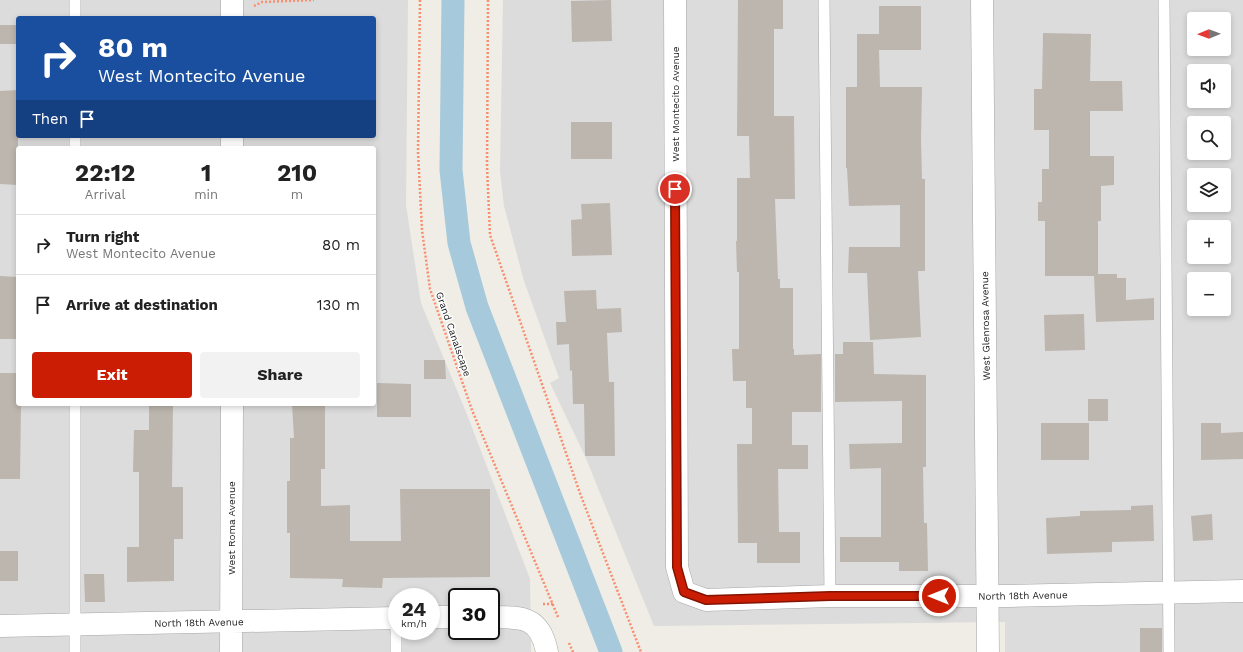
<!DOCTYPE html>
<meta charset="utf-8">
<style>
:root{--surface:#fff;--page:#f2f2f2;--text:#222;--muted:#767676;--line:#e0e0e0;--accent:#ca1d03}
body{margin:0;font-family:"Work Sans",sans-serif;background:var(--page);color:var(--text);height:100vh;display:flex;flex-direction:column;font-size:15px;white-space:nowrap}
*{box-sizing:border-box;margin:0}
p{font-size:13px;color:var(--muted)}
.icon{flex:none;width:22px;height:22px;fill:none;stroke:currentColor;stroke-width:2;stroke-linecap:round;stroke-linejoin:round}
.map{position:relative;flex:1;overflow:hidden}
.side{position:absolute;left:16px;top:146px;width:360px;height:260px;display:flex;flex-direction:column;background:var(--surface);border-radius:4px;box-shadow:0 2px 6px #0003}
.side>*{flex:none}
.banner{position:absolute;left:16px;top:16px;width:360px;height:122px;border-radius:4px;box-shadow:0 2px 6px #0003;background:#1a4fa0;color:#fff;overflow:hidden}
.needle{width:26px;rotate:269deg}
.controls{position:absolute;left:1187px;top:12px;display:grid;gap:8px}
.controls a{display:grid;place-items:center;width:44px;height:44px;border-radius:4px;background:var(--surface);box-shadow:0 2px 6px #0003;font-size:20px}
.speed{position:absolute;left:388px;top:588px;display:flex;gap:8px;font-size:20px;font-weight:700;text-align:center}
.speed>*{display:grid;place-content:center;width:52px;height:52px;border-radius:50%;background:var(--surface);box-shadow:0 2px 6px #0003;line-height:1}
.speed small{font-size:10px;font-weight:400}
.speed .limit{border:2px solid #111;border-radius:6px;background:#fff;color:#111}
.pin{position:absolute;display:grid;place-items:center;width:34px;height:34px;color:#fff;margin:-17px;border:2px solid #fff;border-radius:50%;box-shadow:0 1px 4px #0007}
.me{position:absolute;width:44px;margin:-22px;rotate:270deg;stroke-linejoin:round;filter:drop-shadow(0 0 3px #0008)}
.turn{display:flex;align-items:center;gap:14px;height:84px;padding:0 16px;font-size:18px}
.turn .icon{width:52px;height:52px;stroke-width:2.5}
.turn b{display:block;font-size:28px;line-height:34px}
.then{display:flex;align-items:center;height:38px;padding:0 16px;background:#0003;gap:8px;font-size:15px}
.eta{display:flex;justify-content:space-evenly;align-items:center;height:68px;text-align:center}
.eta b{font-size:24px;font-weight:700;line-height:28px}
.cta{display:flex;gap:8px;margin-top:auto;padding:8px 16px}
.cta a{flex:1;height:46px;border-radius:4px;background:var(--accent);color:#fff;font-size:16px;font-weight:700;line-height:46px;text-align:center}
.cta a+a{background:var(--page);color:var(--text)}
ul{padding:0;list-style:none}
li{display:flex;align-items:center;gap:12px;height:60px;padding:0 16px;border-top:1px solid var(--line)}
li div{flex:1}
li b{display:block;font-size:15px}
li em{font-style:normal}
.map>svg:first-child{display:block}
.residential{fill:#dddcdc;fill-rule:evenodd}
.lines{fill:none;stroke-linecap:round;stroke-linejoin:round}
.canal{stroke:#a6c9dc;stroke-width:23}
.building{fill:#bcb6ae}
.lane-casing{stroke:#a6a6a6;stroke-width:12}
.street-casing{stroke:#a6a6a6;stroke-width:23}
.path{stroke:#f88e6e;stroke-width:2.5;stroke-dasharray:2 2;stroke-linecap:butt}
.lane{stroke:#fff;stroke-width:11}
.street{stroke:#fff;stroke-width:22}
.route-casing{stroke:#831302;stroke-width:10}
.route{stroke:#ca1d03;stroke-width:7}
.labels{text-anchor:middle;stroke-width:3;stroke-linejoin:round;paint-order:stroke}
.street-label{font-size:10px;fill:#1f1f1f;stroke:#fff}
</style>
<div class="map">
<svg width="1243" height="652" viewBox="0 0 1243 652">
<rect width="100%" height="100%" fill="#efede5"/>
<path class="residential" d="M 0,0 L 408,0 L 406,205 L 421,303 L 468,417 L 530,579 L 531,652 L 0,652 ZM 18,18 L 374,18 L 374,136 L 18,136 ZM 18,148 L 374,148 L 374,404 L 18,404 ZM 397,597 L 431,597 L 431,631 L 397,631 ZM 457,597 L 491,597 L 491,631 L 457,631 Z
M 503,0 L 1243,0 L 1243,652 L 1005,652 L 1005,622 L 654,626 L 585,456 L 550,383 L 559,378 L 524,281 L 504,206 L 500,171 ZM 1194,19 L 1224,19 L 1224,49 L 1194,49 ZM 1194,71 L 1224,71 L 1224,101 L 1194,101 ZM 1194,123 L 1224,123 L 1224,153 L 1194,153 ZM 1194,175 L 1224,175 L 1224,205 L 1194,205 ZM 1194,227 L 1224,227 L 1224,257 L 1194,257 ZM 1194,279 L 1224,279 L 1224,309 L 1194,309 Z"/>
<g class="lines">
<path class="canal" d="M 453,0 L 451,170 L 459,243 L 477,307 L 611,652"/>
</g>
<path class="building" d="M 611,0 L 612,41 L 572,42 L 571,1 Z
M 738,0 L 783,0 L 783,29 L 774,29 L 774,116 L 794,116 L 795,199 L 775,199 L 778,279 L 780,279 L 780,288 L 793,288 L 793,349 L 794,349 L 794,355 L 821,354 L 821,412 L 792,412 L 792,445 L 808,445 L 808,469 L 778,469 L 779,532 L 800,532 L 800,563 L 757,563 L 757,543 L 738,543 L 737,444 L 752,444 L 752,408 L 746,408 L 746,381 L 733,381 L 732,349 L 739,349 L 739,272 L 737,272 L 736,241 L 737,241 L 737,178 L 750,178 L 749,136 L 737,136 Z
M 879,6 L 921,6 L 921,50 L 879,50 L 880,87 L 922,87 L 921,139 L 922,179 L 925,179 L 925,271 L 918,271 L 921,337 L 870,340 L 867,273 L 848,273 L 849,247 L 900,247 L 900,205 L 849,206 L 847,168 L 846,168 L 846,87 L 857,87 L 857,34 L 879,34 Z
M 0,25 L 18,25 L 18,44 L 0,44 Z
M 1043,33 L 1091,34 L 1090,81 L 1122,81 L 1123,111 L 1090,111 L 1090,156 L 1114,156 L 1114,185 L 1101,186 L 1101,221 L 1098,221 L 1098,274 L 1117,274 L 1117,278 L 1126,278 L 1126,300 L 1154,298 L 1154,320 L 1096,322 L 1094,276 L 1045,276 L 1045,221 L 1038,221 L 1038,202 L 1042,202 L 1042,169 L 1049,169 L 1049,130 L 1034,130 L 1034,89 L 1042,89 Z
M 18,90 L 18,185 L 0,184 L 0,91 Z
M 571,122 L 612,122 L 612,159 L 571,159 Z
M 610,203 L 612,255 L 572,256 L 571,220 L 582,219 L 581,204 Z
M 0,276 L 18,277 L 18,339 L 0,339 Z
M 596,290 L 597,309 L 621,308 L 622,332 L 607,333 L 609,382 L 614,382 L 615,456 L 585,456 L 584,404 L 573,404 L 572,370 L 570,371 L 569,344 L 557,345 L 556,322 L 566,322 L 564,291 Z
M 1084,314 L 1085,350 L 1045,351 L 1044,315 Z
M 843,342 L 873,342 L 874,374 L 926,375 L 926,467 L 923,467 L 924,523 L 927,523 L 928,571 L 899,571 L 899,562 L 840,562 L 840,537 L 881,537 L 881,468 L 850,469 L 849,444 L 902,443 L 902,401 L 835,402 L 835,354 L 843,354 Z
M 424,360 L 445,360 L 446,379 L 424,379 Z
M 0,373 L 18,373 L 18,404 L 21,404 L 20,479 L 0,479 Z
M 377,383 L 411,384 L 411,417 L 377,417 Z
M 1088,399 L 1108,399 L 1108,421 L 1088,421 Z
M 149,404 L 173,404 L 172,487 L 183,487 L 183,539 L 174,539 L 174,581 L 127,582 L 127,547 L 139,547 L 139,472 L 133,472 L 134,430 L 149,430 Z
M 292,404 L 325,404 L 325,469 L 321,469 L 321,506 L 350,505 L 350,541 L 401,541 L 400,489 L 490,489 L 490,577 L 383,578 L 382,588 L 342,587 L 343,579 L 290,578 L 290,533 L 287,533 L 287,481 L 290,481 L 290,438 L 294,438 Z
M 1041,423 L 1089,423 L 1089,460 L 1041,460 Z
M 1201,423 L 1221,423 L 1221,433 L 1243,432 L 1243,459 L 1201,460 Z
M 1153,505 L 1154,541 L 1112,542 L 1112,552 L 1047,554 L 1046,518 L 1080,516 L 1080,511 L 1131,510 L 1131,506 Z
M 1212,514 L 1213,540 L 1193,541 L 1191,516 Z
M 0,551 L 18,551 L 18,581 L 0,581 Z
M 84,574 L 104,574 L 105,602 L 85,602 Z
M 1140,628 L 1162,628 L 1162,652 L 1140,652 Z"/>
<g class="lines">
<defs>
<path id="lane" d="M 75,0 L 75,18
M 824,0 L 830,596
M 1164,0 L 1169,652
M 75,148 L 75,136
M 75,652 L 75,404
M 396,652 L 396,618"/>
<path id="street" d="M 232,0 L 232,18
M 675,0 L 677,567 L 684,592 L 706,600 L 830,596 L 1010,596 L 1243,591
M 982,0 L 988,652
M 232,148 L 232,136
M 431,617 L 457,617
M 491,617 C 522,617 540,616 547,652
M 0,626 L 397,618
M 231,652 L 232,404"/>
</defs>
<use href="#lane" class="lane-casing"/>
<use href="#street" class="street-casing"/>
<path class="path" d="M 420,0 L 418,152 L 422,230 L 430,289 L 472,410 L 558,617
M 488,0 L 487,166 L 490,235 L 581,496 L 641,652
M 254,6 L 262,2 L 314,0
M 543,604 L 553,604
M 569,643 L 573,652"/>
<use href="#lane" class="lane"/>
<use href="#street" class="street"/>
</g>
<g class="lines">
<defs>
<path id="route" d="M 675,189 L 677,567 L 684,592 L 706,600 L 830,596 L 939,596"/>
</defs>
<use href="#route" class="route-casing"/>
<use href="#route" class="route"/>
</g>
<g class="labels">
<g class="street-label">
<text transform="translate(675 104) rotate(-90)" y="4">West Montecito Avenue</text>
<text transform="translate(985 326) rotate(-91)" y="4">West Glenrosa Avenue</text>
<text transform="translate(454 334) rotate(71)" y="4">Grand Canalscape</text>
<text transform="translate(231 528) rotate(-90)" y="4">West Roma Avenue</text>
<text transform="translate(1023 595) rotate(-1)" y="4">North 18th Avenue</text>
<text transform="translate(199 622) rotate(-1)" y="4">North 18th Avenue</text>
</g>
</g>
</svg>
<div class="controls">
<a><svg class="needle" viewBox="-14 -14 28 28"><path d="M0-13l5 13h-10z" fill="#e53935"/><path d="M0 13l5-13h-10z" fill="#767676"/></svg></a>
<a><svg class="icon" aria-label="sound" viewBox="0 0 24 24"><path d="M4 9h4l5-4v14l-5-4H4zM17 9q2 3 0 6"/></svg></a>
<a><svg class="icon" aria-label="search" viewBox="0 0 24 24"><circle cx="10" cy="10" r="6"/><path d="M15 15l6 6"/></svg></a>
<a><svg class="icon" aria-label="layers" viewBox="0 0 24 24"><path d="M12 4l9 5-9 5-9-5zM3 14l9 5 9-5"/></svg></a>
<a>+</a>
<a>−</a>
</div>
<div class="speed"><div>24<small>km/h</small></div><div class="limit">30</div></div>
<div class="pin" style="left:675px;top:189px;background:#d93025"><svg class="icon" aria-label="arrive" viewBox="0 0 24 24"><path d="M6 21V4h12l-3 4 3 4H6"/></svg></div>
<svg class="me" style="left:939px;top:596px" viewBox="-20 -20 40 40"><circle r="17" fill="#ca1d03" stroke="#fff" stroke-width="3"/><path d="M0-11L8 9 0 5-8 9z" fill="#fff"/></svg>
<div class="banner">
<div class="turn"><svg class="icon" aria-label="right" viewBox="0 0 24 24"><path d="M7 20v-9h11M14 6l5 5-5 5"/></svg><div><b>80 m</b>West Montecito Avenue</div></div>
<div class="then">Then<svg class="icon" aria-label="arrive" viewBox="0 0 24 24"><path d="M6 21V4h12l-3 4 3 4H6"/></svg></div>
</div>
<section class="side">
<div class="eta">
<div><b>22:12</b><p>Arrival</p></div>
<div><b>1</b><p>min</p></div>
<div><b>210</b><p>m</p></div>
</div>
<ul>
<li><svg class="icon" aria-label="right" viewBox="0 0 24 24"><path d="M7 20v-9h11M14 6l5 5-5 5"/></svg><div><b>Turn right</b><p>West Montecito Avenue</p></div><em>80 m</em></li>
<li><svg class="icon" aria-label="arrive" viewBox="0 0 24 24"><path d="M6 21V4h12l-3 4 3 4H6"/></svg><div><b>Arrive at destination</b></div><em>130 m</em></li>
</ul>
<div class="cta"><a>Exit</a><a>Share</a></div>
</section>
</div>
